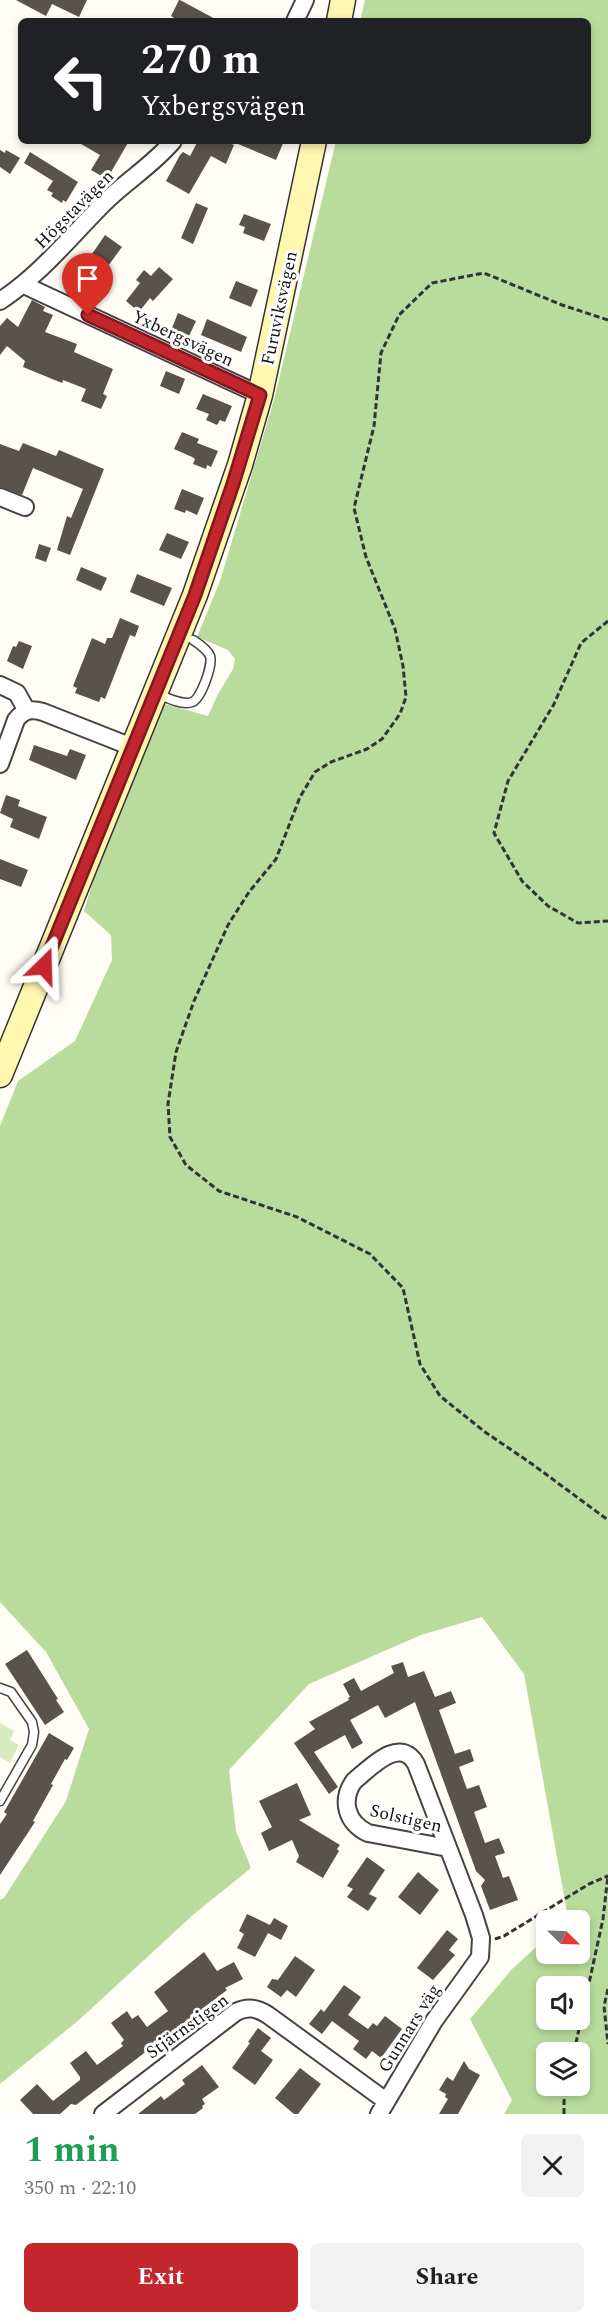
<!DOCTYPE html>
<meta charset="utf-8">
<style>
:root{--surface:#fff;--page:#f2f2f2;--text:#222;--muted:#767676;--accent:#c4262e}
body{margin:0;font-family:Spectral,serif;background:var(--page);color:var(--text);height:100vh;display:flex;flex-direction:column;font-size:22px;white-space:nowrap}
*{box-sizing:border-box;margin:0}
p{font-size:20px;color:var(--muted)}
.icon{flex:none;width:33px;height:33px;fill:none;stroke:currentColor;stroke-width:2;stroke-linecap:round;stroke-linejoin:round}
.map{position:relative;height:2114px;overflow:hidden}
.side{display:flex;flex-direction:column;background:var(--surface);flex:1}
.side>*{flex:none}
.top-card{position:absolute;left:18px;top:18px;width:573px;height:126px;border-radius:9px;box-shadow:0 3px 9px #0003;background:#202124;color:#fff;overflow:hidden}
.needle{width:39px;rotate:113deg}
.fabs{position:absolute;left:536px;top:1910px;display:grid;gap:12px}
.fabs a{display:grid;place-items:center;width:54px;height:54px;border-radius:9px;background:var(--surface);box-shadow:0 3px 9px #0003;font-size:30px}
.pin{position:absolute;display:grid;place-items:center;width:51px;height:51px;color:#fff;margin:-62px -26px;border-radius:50% 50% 50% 0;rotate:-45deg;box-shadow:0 0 6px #0007}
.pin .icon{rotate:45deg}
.me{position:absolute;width:66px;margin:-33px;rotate:22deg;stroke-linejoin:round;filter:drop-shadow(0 0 4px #0008)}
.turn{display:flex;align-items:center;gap:21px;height:126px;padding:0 24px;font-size:27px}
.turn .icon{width:78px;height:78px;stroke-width:2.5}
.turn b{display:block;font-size:42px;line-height:51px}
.round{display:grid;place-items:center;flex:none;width:63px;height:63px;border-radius:9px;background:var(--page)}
.headline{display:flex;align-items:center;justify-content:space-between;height:102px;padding:0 24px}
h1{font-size:36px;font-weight:700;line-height:45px;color:#1e9e55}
.action{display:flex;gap:12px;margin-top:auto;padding:12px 24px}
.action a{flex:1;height:69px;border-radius:9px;background:var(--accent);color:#fff;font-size:24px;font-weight:700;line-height:69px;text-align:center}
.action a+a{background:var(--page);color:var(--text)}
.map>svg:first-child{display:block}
.green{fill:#d5ebbd}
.forest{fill:#b9dc9c;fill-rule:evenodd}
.building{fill:#5a524d}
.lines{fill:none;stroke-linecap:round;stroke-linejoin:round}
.service-casing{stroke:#444;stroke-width:11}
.minor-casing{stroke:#444;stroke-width:20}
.secondary-casing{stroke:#333;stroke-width:27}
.path{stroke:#333;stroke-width:3;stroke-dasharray:6 3;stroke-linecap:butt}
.service{stroke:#fff;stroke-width:8}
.minor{stroke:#fff;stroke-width:16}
.secondary{stroke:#fff6b0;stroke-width:24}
.route-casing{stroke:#7f191e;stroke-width:15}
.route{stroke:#c4262e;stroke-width:10}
.labels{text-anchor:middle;stroke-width:6;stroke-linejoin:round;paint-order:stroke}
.street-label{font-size:18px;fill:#111;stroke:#fff}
</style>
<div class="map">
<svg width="608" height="2114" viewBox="0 0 608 2114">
<rect width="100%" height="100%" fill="#fffdf5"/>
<path class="green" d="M 0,1723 L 14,1731 L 10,1740 L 19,1745 L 10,1763 L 0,1757 Z"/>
<path class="forest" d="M 365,0 L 608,0 L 608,2114 L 504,2114 L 512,2100 L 470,2019 L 512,1969 L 546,1938 L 546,1953 L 579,1953 L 579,1920 L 566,1920 L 568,1918 L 524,1674 L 482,1617 L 421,1635 L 309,1684 L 229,1770 L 236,1831 L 251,1868 L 194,1914 L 79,2020 L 0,2084 L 0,1900 L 4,1898 L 66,1801 L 89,1729 L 46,1652 L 0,1602 L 0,1126 L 18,1081 L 75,1041 L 112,960 L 111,935 L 84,911 L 104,845 L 161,703 L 208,716 L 218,694 L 233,669 L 235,659 L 228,650 L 197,637 L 220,581 L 274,400 L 336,141 L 588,141 L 588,21 L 360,21 ZM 546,1986 L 579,1986 L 579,2019 L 546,2019 ZM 546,2052 L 579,2052 L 579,2085 L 546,2085 Z"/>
<path class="building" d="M 16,0 L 87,0 L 79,17 L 52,4 L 46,16 Z
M 179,0 L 180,0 L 219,21 L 179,21 L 171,16 Z
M 76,141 L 129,141 L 107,179 L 91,170 L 100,155 Z
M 198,141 L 225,141 L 234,145 L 226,164 L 211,156 L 189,194 L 166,181 L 180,155 L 183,152 L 190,156 Z
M 231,141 L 284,141 L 276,160 Z
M 0,150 L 5,153 L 6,150 L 20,158 L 10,174 L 0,167 Z
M 30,152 L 78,182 L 66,202 L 63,200 L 62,203 L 51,196 L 53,193 L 47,190 L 53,181 L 24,163 Z
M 196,203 L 208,208 L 193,244 L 181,238 Z
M 244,214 L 271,224 L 264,241 L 243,233 L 245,227 L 239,225 Z
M 105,235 L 122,247 L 108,266 L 106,264 L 99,274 L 86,265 L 94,255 L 92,254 Z
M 159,267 L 173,279 L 153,301 L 150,298 L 139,312 L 126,301 L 140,283 L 136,280 L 144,270 L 151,276 Z
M 236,281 L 258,290 L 251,307 L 229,298 Z
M 32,300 L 45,307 L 43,311 L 53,315 L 45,332 L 77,344 L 74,352 L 113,369 L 103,394 L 107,396 L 101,409 L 81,401 L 86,389 L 63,380 L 62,383 L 23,367 L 25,361 L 7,346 L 0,355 L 0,326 L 7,318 L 18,327 Z
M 178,313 L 196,321 L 189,336 L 172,328 Z
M 207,319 L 247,337 L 241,352 L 201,335 Z
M 166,371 L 185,379 L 179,394 L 160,386 Z
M 203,394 L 232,406 L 225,422 L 220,420 L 217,425 L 206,420 L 209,414 L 196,409 Z
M 182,432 L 199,439 L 197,443 L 218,451 L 211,467 L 207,465 L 206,469 L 193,464 L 195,459 L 192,457 L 174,449 Z
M 23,443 L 56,456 L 59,450 L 104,469 L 70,555 L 57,550 L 67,516 L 71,518 L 83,489 L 33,468 L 22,495 L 0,487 L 0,444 L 19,451 Z
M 182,489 L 204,498 L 197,515 L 186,510 L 185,513 L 174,509 Z
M 167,533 L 189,542 L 181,559 L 159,550 Z
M 39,544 L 51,548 L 46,562 L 35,558 Z
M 81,567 L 107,578 L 101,591 L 76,580 Z
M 137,574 L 172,588 L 164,606 L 130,592 Z
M 120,618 L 139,626 L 135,637 L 130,635 L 105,699 L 101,697 L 99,702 L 75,693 L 77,688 L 73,686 L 92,638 L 105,644 L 107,638 L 112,638 Z
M 19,641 L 32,646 L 23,669 L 7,661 L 13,646 L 16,647 Z
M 34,745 L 67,756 L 70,749 L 86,755 L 76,780 L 29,760 Z
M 6,795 L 20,800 L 18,806 L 47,817 L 39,839 L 10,827 L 13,819 L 0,813 Z
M 0,859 L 28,870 L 21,887 L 0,879 Z
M 27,1650 L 58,1699 L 56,1700 L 64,1712 L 45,1725 L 5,1664 Z
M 403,1662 L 408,1677 L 424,1671 L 435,1697 L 451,1691 L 456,1703 L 439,1710 L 455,1754 L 470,1749 L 474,1761 L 459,1767 L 467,1789 L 479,1785 L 487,1807 L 474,1812 L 485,1843 L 499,1838 L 505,1853 L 495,1856 L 503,1878 L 509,1876 L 518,1900 L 490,1910 L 481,1886 L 485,1880 L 476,1871 L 415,1702 L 385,1718 L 378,1705 L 350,1720 L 363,1743 L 352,1749 L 345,1735 L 314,1752 L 338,1787 L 329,1794 L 294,1743 L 315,1729 L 309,1722 L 349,1700 L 348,1698 L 350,1697 L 343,1684 L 354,1678 L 361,1691 L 394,1673 L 391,1666 Z
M 49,1733 L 74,1748 L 67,1760 L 65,1759 L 51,1784 L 53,1785 L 33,1821 L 35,1822 L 0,1875 L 0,1824 L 7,1814 L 4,1812 Z
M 297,1783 L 311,1815 L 299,1820 L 340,1845 L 337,1849 L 339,1851 L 323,1878 L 296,1862 L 299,1856 L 292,1840 L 269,1851 L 261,1833 L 272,1827 L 259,1801 Z
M 367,1857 L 385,1870 L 369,1894 L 377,1898 L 368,1911 L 347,1897 L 353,1889 L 347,1886 Z
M 418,1872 L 439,1890 L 420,1915 L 398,1897 Z
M 247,1914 L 270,1925 L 274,1918 L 288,1926 L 281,1940 L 268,1933 L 255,1957 L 237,1948 L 244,1934 L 239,1931 Z
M 447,1930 L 458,1939 L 449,1950 L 455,1955 L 433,1980 L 417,1968 Z
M 204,1952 L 217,1971 L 234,1962 L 243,1979 L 225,1988 L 227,1990 L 76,2105 L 71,2104 L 60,2114 L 33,2114 L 20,2100 L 37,2084 L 53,2101 L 80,2080 L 80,2077 L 70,2063 L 86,2051 L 97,2065 L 123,2046 L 121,2043 L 124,2040 L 111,2023 L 127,2011 L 132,2019 L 138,2015 L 147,2027 L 168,2011 L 154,1992 Z
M 295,1956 L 315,1970 L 296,1997 L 287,1990 L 281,1997 L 267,1987 L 272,1979 L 278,1980 Z
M 344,1985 L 361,1997 L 348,2015 L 368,2029 L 373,2023 L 377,2026 L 385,2016 L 402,2029 L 381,2058 L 372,2051 L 366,2059 L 353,2049 L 359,2041 L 332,2021 L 322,2034 L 309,2024 L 321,2009 L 324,2012 Z
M 258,2028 L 271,2038 L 261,2051 L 273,2060 L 255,2085 L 232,2068 L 250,2043 L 248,2042 Z
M 464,2061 L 469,2069 L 480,2075 L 458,2114 L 439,2114 L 448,2099 L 445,2097 L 446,2094 L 439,2090 L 447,2077 L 453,2081 Z
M 202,2065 L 219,2087 L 202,2099 L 205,2104 L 202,2106 L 203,2108 L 195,2114 L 138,2114 L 161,2096 L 164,2100 L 185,2084 L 182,2080 Z
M 300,2068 L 321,2084 L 298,2114 L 294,2114 L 275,2098 Z"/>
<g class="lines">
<defs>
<path id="service" d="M 156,693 C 165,697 182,706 192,702 C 201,699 213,665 210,656 C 207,649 199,644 193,640
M 0,1688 L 11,1692 L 32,1722 L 34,1732 L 32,1745 L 0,1801"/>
<path id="minor" d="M 295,21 L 305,0
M 24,285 L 260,395
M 0,301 C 41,274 70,237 104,203 C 126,181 153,165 173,141
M 0,497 L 25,507
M 0,685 L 17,693 L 27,711
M 0,764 L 16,720 C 24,709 32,709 43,712 L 132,747
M 103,2114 L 236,2012 C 248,2006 257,2008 268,2015 L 386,2101
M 379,2114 L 434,2021 L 480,1957 L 481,1938 L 474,1915 L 416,1764 C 400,1735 370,1768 354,1781 C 340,1801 347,1823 368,1833 L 448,1848"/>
<path id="secondary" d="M 339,21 L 343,0
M 0,1075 L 195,595 L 240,465 L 260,395 L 314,141"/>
</defs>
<use href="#service" class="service-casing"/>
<use href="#minor" class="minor-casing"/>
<use href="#secondary" class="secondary-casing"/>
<path class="path" d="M 608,320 L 562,305 L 484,273 L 432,283 L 399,315 L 381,353 L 374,426 L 354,508 L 366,557 L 395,629 L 403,666 L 406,697 L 400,714 L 382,739 L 367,749 L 331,762 L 315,772 L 300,797 L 276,859 L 249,892 L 228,925 L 194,1001 L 176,1052 L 168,1104 L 170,1137 L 186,1165 L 219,1191 L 297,1217 L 370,1254 L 403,1288 L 420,1364 L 440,1396 L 485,1432 L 532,1464 L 608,1520
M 608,621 L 581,643 L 554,704 L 508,781 L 494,833 L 522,881 L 548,906 L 578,923 L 608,921
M 495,1939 L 504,1936 L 589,1884 L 608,1876
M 608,1989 L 604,2006 L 608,2044
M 574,2052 L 603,1919 L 608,1875
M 564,2114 L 564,2101 L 567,2085"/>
<use href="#service" class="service"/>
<use href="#minor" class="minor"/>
<use href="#secondary" class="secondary"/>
</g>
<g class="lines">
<defs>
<path id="route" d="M 44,966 L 195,595 L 233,484 L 260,395 L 88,315"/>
</defs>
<use href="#route" class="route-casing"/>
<use href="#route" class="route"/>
</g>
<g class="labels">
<g class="street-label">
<text transform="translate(74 209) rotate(-45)" y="6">Högstavägen</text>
<text transform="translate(279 308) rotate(-78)" y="6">Furuviksvägen</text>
<text transform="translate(183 338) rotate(25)" y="6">Yxbergsvägen</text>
<text transform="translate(406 1818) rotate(13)" y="6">Solstigen</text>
<text transform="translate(187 2026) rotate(-36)" y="6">Stjärnstigen</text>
<text transform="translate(409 2028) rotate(-58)" y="6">Gunnars väg</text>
</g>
</g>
</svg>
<div class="fabs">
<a><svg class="needle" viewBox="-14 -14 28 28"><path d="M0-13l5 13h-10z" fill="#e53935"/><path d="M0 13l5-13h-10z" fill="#767676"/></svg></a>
<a><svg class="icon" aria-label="sound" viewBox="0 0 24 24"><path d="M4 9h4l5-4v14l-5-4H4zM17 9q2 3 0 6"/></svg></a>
<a><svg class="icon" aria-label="layers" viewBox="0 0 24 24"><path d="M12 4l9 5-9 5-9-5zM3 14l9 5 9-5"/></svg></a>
</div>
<div class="pin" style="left:88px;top:315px;background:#d93025"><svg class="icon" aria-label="arrive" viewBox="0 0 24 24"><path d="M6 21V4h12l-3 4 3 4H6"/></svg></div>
<svg class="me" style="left:44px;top:966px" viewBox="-20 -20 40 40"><path d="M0-17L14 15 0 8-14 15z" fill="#c4262e" stroke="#fff" stroke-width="4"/></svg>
<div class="top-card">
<div class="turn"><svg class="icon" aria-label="left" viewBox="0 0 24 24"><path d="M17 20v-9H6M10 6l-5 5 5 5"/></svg><div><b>270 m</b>Yxbergsvägen</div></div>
</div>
</div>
<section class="side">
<div class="headline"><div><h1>1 min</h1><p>350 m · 22:10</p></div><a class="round"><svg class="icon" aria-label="close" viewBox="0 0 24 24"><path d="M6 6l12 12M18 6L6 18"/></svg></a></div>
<div class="action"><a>Exit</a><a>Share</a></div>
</section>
